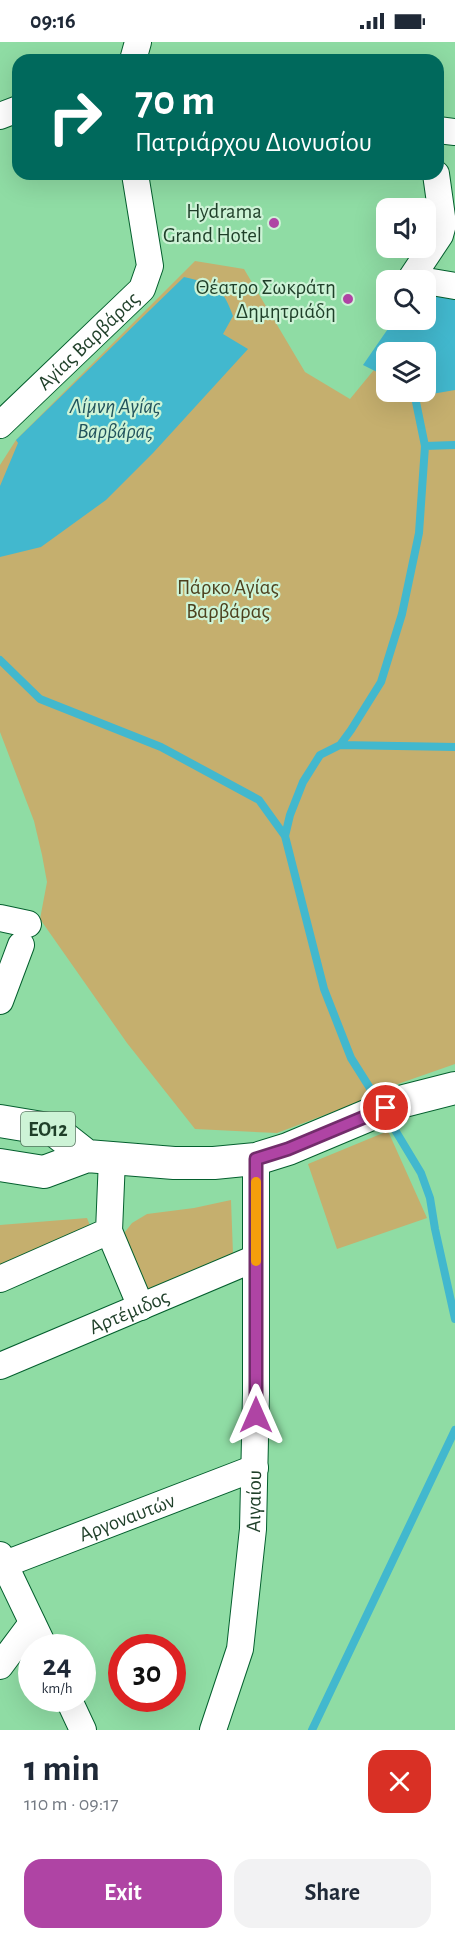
<!DOCTYPE html>
<meta charset="utf-8">
<style>
:root{--surface:#fff;--page:#f2f2f3;--text:#1f2937;--muted:#747a83;--accent:#af44a4}
body{margin:0;font-family:"Alegreya Sans",sans-serif;background:var(--page);color:var(--text);height:100vh;display:flex;flex-direction:column;font-size:22px;white-space:nowrap}
*{box-sizing:border-box;margin:0}
p{font-size:20px;color:var(--muted)}
.icon{flex:none;width:33px;height:33px;fill:none;stroke:currentColor;stroke-width:2;stroke-linecap:round;stroke-linejoin:round}
.map{position:relative;height:1688px;overflow:hidden}
.panel{display:flex;flex-direction:column;background:var(--surface);flex:1}
.panel>*{flex:none}
.guide{position:absolute;left:12px;top:12px;width:432px;height:126px;border-radius:18px;box-shadow:0 6px 24px #0002;background:#00695c;color:#fff;overflow:hidden}
.fabs{position:absolute;left:376px;top:156px;display:grid;gap:12px}
.fabs a{display:grid;place-items:center;width:60px;height:60px;border-radius:12px;background:var(--surface);box-shadow:0 6px 24px #0002;font-size:30px}
.speed{position:absolute;left:18px;top:1592px;display:flex;gap:12px;font-size:30px;font-weight:700;text-align:center}
.speed>*{display:grid;place-content:center;width:78px;height:78px;border-radius:50%;background:var(--surface);box-shadow:0 6px 24px #0002;line-height:1}
.speed small{font-size:15px;font-weight:400}
.speed .limit{border:9px solid #d22;background:#fff;color:#111}
.pin{position:absolute;display:grid;place-items:center;width:51px;height:51px;color:#fff;margin:-26px;border:3px solid #fff;border-radius:50%;box-shadow:0 2px 6px #0007}
.me{position:absolute;width:66px;margin:-33px;rotate:0deg;stroke-linejoin:round;filter:drop-shadow(0 0 4px #0008)}
.turn{display:flex;align-items:center;gap:21px;height:126px;padding:0 24px;font-size:27px}
.turn .icon{width:78px;height:78px;stroke-width:2.5}
.turn b{display:block;font-size:42px;line-height:51px}
.round{display:grid;place-items:center;flex:none;width:63px;height:63px;border-radius:18px;background:var(--page)}
.head{display:flex;align-items:center;justify-content:space-between;height:102px;padding:0 24px}
h1{font-size:36px;font-weight:700;line-height:45px}
.primary-button{display:flex;gap:12px;margin-top:auto;padding:12px 24px}
.primary-button a{flex:1;height:69px;border-radius:18px;background:var(--accent);color:#fff;font-size:24px;font-weight:700;line-height:69px;text-align:center}
.primary-button a+a{background:var(--page);color:var(--text)}
.status{display:flex;justify-content:space-between;align-items:center;height:42px;padding:0 30px;background:var(--surface);direction:ltr}
.status svg{height:16px;fill:currentColor}
.map>svg:first-child{display:block}
.green{fill:#c5af6e}
.water{fill:#42b8ce}
.lines{fill:none;stroke-linecap:round;stroke-linejoin:round}
.stream{stroke:#42b8ce;stroke-width:8}
.minor-casing{stroke:#045f2e;stroke-width:28}
.major-casing{stroke:#045f2e;stroke-width:34}
.minor{stroke:#fff;stroke-width:26}
.major{stroke:#fff;stroke-width:32}
.route-casing{stroke:#722c6b;stroke-width:15}
.route{stroke:#af44a4;stroke-width:10}
.slow{stroke:#f59e0b;stroke-width:10}
.poi-dot{fill:#af44a4;stroke:#cdf3d6;stroke-width:2}
.labels{text-anchor:middle;stroke-width:4.5;stroke-linejoin:round;paint-order:stroke}
.shield{fill:#cdf3d6;stroke:#53755d;stroke-width:1.5}
.shield-label{font-size:20px;font-weight:bold;fill:#1f3f29}
.poi-label{font-size:21px;fill:#1f3f29;stroke:#cdf3d6;text-anchor:end}
.street-label{font-size:21px;fill:#1f3f29;stroke:#cdf3d6}
.park-label{font-size:21px;fill:#4d411e;stroke:#cdf3d6}
.water-label{font-size:22px;font-style:italic;fill:#22535d;stroke:#cdf3d6}
</style>
<div class="status"><b>09:16</b><svg viewBox="0 0 49 12"><path d="M0 12V9h3v3zM5 12V6h3v6zM10 12V3h3v9zM15 12V0h3v12zM26 1h20v11H26zM47 4h2v5h-2z"/></svg></div>
<div class="map">
<svg width="455" height="1688" viewBox="0 0 455 1688">
<rect width="100%" height="100%" fill="#8fdca4"/>
<path class="green" d="M 195,219 L 244,227 L 305,330 L 350,357 L 387,312 L 387,350 L 426,350 L 426,278 L 455,244 L 455,1022 L 378,1049 L 354,1062 L 277,1091 L 195,1087 L 127,1001 L 40,877 L 47,840 L 42,813 L 34,779 L 0,690 L 0,423 L 16,398 Z
M 388,1089 L 427,1176 L 337,1207 L 308,1122 Z
M 231,1158 L 233,1212 L 142,1251 L 121,1195 L 132,1181 L 147,1172 L 194,1166 Z
M 87,1176 L 91,1186 L 0,1225 L 0,1183 Z"/>
<path class="water" d="M 184,235 C 214,242 222,243 233,274 L 223,292 L 248,307 L 153,411 L 106,458 L 41,505 L 0,515 L 0,444 L 18,401 L 16,398 Z
M 426,246 L 455,249 L 455,348 L 403,357 L 402,350 L 426,350 L 426,310 L 387,310 L 387,333 L 379,331 L 363,323 L 394,278 L 426,278 Z"/>
<g class="lines">
<path class="stream" d="M 425,404 L 455,403
M 0,618 L 40,657 L 161,705 L 259,758 L 285,794 L 324,947 L 351,1016 L 380,1062
M 340,703 L 351,688 L 381,640 L 402,572 L 419,491 L 425,404 L 415,355
M 285,794 L 290,773 L 303,740 L 320,713 L 340,703 L 455,705
M 386,1073 L 421,1131 L 430,1156 L 435,1187 L 455,1277
M 312,1688 L 455,1388"/>
<defs>
<g id="minor">
<path d="M 133,18 L 138,0"/>
<path d="M 0,74 L 18,67"/>
<path d="M 438,88 L 455,90"/>
<path d="M 425,238 L 412,235 L 440,193 L 443,182 L 436,132"/>
<path d="M 426,239 L 455,244"/>
<path id="s1" d="M 0,383 L 142,247 L 150,224 L 135,132"/>
<path d="M 0,876 L 28,882"/>
<path d="M 0,959 L 21,903"/>
<path d="M 109,1189 L 141,1265"/>
<path d="M 0,1237 L 109,1189 L 112,1117"/>
<path id="s2" d="M 0,1324 L 256,1216"/>
<path d="M 0,1513 L 44,1605"/>
<path id="s3" d="M 0,1524 L 255,1426"/>
<path d="M 0,1624 L 32,1581"/>
<path d="M 68,1656 L 83,1688"/>
<path id="s4" d="M 213,1688 L 240,1607 L 253,1487 L 256,1352 L 256,1117"/>
</g>
<path id="major" d="M 0,1079 L 54,1088 L 87,1114
M 0,1123 L 44,1130 L 87,1114 L 174,1121 L 214,1121 L 256,1117 L 288,1107 L 400,1060 L 455,1046"/>
</defs>
<use href="#minor" class="minor-casing"/>
<use href="#major" class="major-casing"/>
<use href="#minor" class="minor"/>
<use href="#major" class="major"/>
</g>
<g class="lines">
<defs>
<path id="route" d="M 256,1373 L 256,1117 L 288,1107 L 386,1066"/>
</defs>
<use href="#route" class="route-casing"/>
<use href="#route" class="route"/>
<path class="slow" d="M 256,1219 L 256,1140"/>
</g>
<g class="poi-dot">
<circle cx="274" cy="181" r="6"/>
<circle cx="348" cy="257" r="6"/>
</g>
<g class="labels">
<rect class="shield" x="21" y="1070" width="54" height="34" rx="4.5"/>
<g class="shield-label">
<text x="48" y="1094">ΕΟ12</text>
</g>
<g class="poi-label">
<text x="262" y="176">Hydrama<tspan x="262" dy="24">Grand Hotel</tspan></text>
<text x="336" y="252">Θέατρο Σωκράτη<tspan x="336" dy="24">Δημητριάδη</tspan></text>
</g>
<g class="street-label">
<text dy="7" stroke="none"><textPath href="#s1" startOffset="122">Αγίας Βαρβάρας</textPath></text>
<text dy="7" stroke="none"><textPath href="#s2" startOffset="140">Αρτέμιδος</textPath></text>
<text dy="7" stroke="none"><textPath href="#s4" startOffset="234">Αιγαίου</textPath></text>
<text dy="7" stroke="none"><textPath href="#s3" startOffset="136">Αργοναυτών</textPath></text>
</g>
<g class="park-label">
<text x="228" y="552">Πάρκο Αγίας<tspan x="228" dy="24">Βαρβάρας</tspan></text>
</g>
<g class="water-label">
<text x="115" y="371">Λίμνη Αγίας<tspan x="115" dy="25">Βαρβάρας</tspan></text>
</g>
</g>
</svg>
<div class="fabs">
<a><svg class="icon" aria-label="sound" viewBox="0 0 24 24"><path d="M4 9h4l5-4v14l-5-4H4zM17 9q2 3 0 6"/></svg></a>
<a><svg class="icon" aria-label="search" viewBox="0 0 24 24"><circle cx="10" cy="10" r="6"/><path d="M15 15l6 6"/></svg></a>
<a><svg class="icon" aria-label="layers" viewBox="0 0 24 24"><path d="M12 4l9 5-9 5-9-5zM3 14l9 5 9-5"/></svg></a>
</div>
<div class="speed"><div>24<small>km/h</small></div><div class="limit">30</div></div>
<div class="pin" style="left:386px;top:1066px;background:#d93025"><svg class="icon" aria-label="arrive" viewBox="0 0 24 24"><path d="M6 21V4h12l-3 4 3 4H6"/></svg></div>
<svg class="me" style="left:256px;top:1373px" viewBox="-20 -20 40 40"><path d="M0-17L14 15 0 8-14 15z" fill="#af44a4" stroke="#fff" stroke-width="4"/></svg>
<div class="guide">
<div class="turn"><svg class="icon" aria-label="right" viewBox="0 0 24 24"><path d="M7 20v-9h11M14 6l5 5-5 5"/></svg><div><b>70 m</b>Πατριάρχου Διονυσίου</div></div>
</div>
</div>
<section class="panel">
<div class="head"><div><h1>1 min</h1><p>110 m · 09:17</p></div><a class="round" style="background:#d93025;color:#fff"><svg class="icon" aria-label="close" viewBox="0 0 24 24"><path d="M6 6l12 12M18 6L6 18"/></svg></a></div>
<div class="primary-button"><a>Exit</a><a>Share</a></div>
</section>
